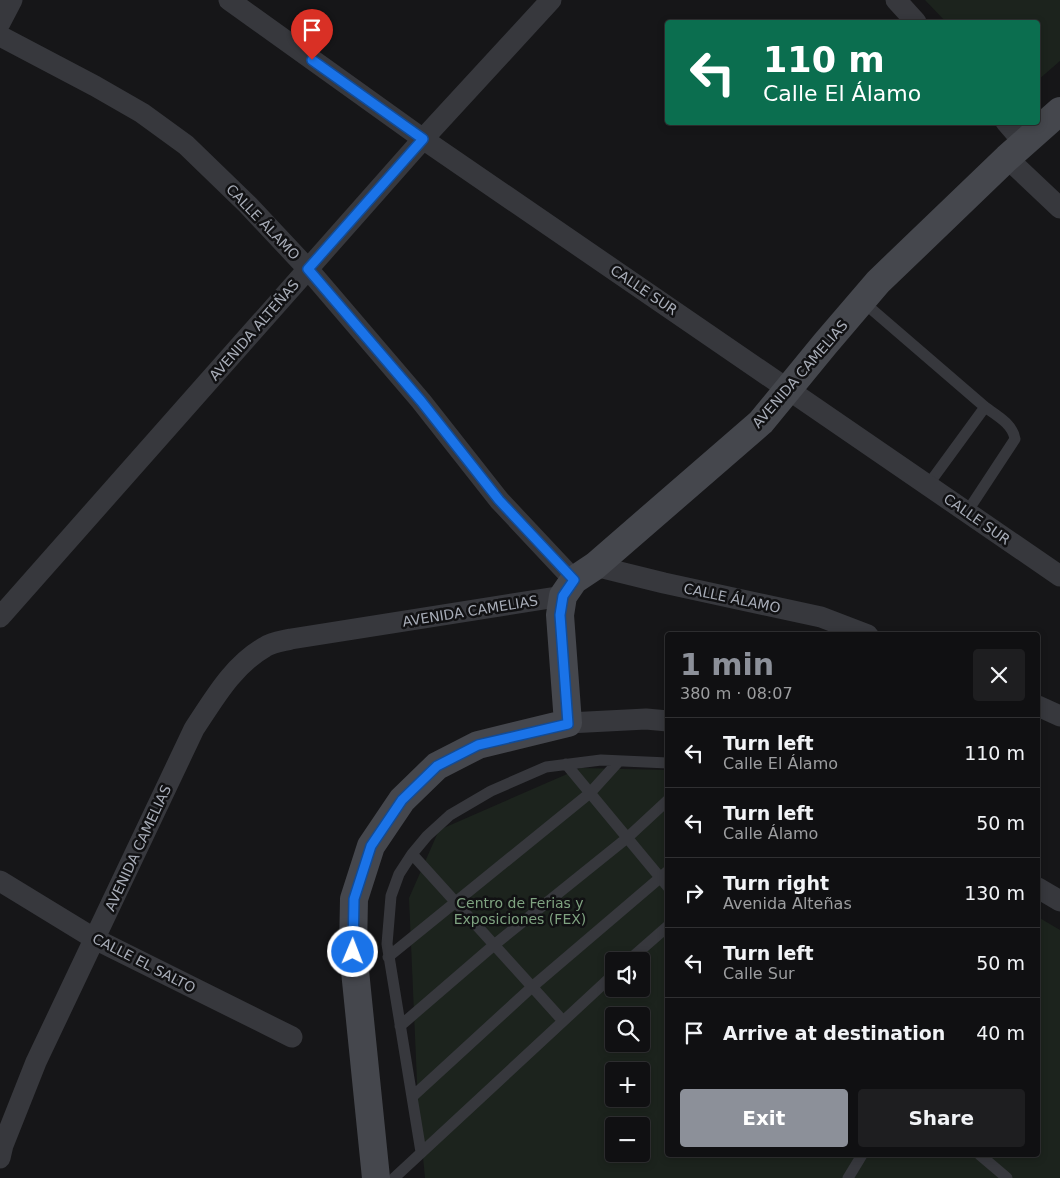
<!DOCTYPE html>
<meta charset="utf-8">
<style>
:root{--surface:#101012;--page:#1e1e20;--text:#f1f3f6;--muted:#9c9d9f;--line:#303032;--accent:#8c9099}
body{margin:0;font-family:"DejaVu Sans",sans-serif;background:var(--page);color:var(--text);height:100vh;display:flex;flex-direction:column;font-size:19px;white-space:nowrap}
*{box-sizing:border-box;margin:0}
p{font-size:16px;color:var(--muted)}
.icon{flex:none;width:28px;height:28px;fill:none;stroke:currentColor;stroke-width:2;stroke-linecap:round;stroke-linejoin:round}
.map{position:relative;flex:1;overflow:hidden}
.sheet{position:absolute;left:665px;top:632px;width:375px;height:525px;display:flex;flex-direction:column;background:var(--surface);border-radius:5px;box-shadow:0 2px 8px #0003,0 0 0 1px var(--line)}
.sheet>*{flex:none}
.top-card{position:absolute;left:665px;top:20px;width:375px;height:105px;border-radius:5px;box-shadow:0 2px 8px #0003,0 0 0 1px var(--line);background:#0b6e4f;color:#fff;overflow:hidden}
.buttons{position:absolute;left:605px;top:952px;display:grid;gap:10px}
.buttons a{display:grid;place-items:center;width:45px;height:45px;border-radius:5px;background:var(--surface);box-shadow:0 2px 8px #0003,0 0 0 1px var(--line);font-size:25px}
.pin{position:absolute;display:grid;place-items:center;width:42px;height:42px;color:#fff;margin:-51px -21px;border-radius:50% 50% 50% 0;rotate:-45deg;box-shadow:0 0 5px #0007}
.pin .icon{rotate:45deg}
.me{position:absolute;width:55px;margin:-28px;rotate:1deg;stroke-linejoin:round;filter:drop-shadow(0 0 4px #0008)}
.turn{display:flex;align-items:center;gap:18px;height:105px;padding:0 15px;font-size:22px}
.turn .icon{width:65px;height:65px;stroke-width:2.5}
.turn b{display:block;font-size:35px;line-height:42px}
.round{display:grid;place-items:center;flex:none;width:52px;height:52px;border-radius:5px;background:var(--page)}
.head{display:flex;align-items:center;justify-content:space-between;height:85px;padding:0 15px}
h1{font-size:30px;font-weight:600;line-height:38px;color:var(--accent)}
.primary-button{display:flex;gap:10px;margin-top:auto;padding:10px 15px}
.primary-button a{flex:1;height:58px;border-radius:5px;background:var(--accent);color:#fff;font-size:20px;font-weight:600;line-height:58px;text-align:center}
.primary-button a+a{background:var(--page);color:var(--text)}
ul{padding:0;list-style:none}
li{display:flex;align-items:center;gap:15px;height:70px;padding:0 15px;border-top:1px solid var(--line)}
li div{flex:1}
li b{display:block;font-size:19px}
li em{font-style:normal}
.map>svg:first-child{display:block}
.green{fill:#1c231d;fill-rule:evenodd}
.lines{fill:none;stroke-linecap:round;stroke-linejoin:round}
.lane{stroke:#37383d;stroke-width:11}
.street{stroke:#37383d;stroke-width:21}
.secondary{stroke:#45474d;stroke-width:28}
.route-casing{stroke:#114b97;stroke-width:12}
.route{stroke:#1a73e8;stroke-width:9}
.labels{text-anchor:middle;stroke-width:5;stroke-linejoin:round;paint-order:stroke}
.street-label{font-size:14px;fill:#a8adb8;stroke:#111113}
.park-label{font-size:14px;fill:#7fa381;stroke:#111113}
</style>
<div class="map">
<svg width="1060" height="1178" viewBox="0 0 1060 1178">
<rect width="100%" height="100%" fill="#161618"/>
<path class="green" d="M 925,0 L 1060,0 L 1060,61 L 1038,80 L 1038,22 L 946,22 Z
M 581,768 L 667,770 L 668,1155 L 1038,1155 L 1038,917 L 1060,930 L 1060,1178 L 425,1178 L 418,1105 L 409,898 L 439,830 ZM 614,961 L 641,961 L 641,989 L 614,989 ZM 614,1016 L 641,1016 L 641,1044 L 614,1044 ZM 614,1071 L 641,1071 L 641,1099 L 614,1099 ZM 614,1126 L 641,1126 L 641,1154 L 614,1154 Z"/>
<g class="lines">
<path class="lane" d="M 862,301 L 985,407 L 928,485
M 967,512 L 1015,439 C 1013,424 996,415 985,407
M 566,764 L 668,887
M 412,854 L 563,1021
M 388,957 L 590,793 L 619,761
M 628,961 L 668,926
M 400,1026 L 494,945 L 627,838 L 668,800
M 412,1097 L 532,987 L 668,871
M 421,1152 L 387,944 L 391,896 L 399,874 L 412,854 L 427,836 L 450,815 L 491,791 L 546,767 L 601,760 L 668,763
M 980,1155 L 1007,1178
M 394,1178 L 614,974
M 848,1178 L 862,1155"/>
<path class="street" d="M 229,0 L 423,139 L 1060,576
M 896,0 L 916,22
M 0,23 L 12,0
M 0,36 L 95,86 L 142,113 L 186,145 L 248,205 L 308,269 L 421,401 L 499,500 L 574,580
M 1006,122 L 1024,143
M 1007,158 L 1060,208
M 595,566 L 664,583 L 821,617 L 868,635
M 0,617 L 423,139 L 551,0
M 1038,706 L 1060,716
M 568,723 L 646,719 L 668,721
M 0,881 L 95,939 L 292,1037
M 1038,888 L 1060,901
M 0,1158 L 3,1145 L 36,1062 L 194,729 C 214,699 233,665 265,647 C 272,642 283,641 291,639 L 563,596"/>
<path class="secondary" d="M 376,1178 L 353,951 L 354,899 L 371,846 L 402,800 L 437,766 L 478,745 L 568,723 L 560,615 L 563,596 L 574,580 L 595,566 L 761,422 L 825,344 L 878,282 L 1007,158 L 1060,111"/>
</g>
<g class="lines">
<defs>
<path id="route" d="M 312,60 L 423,139 L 308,269 L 421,401 L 499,500 L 574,580 L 563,596 L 560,615 L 568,724 L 478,745 L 437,766 L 402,800 L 371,846 L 354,899 L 353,952"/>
</defs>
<use href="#route" class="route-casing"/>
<use href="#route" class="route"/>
</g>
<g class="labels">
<g class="street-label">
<text transform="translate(263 222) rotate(46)" y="5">CALLE ÁLAMO</text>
<text transform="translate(644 290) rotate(34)" y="5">CALLE SUR</text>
<text transform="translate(254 330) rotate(-49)" y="5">AVENIDA ALTEÑAS</text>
<text transform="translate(800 374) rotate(-49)" y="5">AVENIDA CAMELIAS</text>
<text transform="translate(977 519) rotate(35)" y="5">CALLE SUR</text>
<text transform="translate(732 598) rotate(12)" y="5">CALLE ÁLAMO</text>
<text transform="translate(470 611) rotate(-9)" y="5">AVENIDA CAMELIAS</text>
<text transform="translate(138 848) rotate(-65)" y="5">AVENIDA CAMELIAS</text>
<text transform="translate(144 963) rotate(27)" y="5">CALLE EL SALTO</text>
</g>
<g class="park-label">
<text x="520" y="908">Centro de Ferias y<tspan x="520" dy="16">Exposiciones (FEX)</tspan></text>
</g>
</g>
</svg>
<div class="buttons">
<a><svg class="icon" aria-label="sound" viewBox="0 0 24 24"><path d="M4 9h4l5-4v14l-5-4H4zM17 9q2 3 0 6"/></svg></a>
<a><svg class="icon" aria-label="search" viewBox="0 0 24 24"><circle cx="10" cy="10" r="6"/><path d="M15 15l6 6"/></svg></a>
<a>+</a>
<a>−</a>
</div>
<div class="pin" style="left:312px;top:60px;background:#d93025"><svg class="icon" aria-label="arrive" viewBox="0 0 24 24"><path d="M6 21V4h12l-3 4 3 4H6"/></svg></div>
<svg class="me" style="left:353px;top:952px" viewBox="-20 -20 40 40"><circle r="17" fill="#1a73e8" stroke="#fff" stroke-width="3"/><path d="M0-11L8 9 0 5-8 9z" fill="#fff"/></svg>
<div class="top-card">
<div class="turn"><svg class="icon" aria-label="left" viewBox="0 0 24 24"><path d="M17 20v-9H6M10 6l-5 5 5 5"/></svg><div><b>110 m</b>Calle El Álamo</div></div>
</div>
<section class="sheet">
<div class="head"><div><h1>1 min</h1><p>380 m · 08:07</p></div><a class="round"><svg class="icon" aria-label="close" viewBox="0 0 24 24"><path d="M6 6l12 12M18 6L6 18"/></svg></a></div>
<ul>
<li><svg class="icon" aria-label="left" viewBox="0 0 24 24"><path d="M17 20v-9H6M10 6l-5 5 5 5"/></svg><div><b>Turn left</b><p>Calle El Álamo</p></div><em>110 m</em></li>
<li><svg class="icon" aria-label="left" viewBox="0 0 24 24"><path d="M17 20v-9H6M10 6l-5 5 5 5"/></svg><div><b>Turn left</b><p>Calle Álamo</p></div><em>50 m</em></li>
<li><svg class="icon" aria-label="right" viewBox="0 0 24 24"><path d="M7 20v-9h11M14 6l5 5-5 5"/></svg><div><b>Turn right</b><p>Avenida Alteñas</p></div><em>130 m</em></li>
<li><svg class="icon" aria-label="left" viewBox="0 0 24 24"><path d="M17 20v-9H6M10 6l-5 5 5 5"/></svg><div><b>Turn left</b><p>Calle Sur</p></div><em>50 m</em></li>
<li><svg class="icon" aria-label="arrive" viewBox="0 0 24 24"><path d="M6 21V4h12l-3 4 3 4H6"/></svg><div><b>Arrive at destination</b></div><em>40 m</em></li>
</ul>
<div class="primary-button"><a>Exit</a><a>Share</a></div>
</section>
</div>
